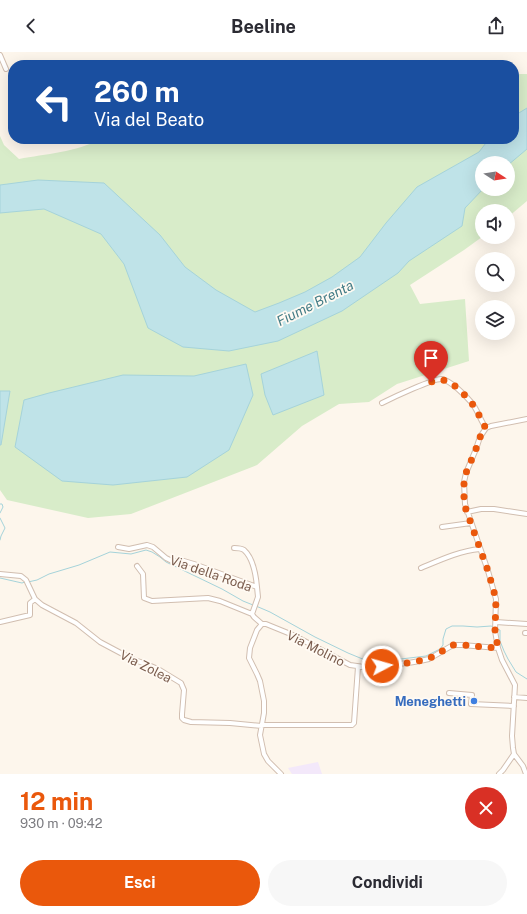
<!DOCTYPE html>
<html lang="it">
<meta charset="utf-8">
<style>
:root{--surface:#fff;--page:#f7f7f7;--text:#2b2b33;--muted:#7c7c81;--accent:#ea580c}
body{margin:0;font-family:"Public Sans",sans-serif;background:var(--page);color:var(--text);height:100vh;display:flex;flex-direction:column;font-size:15px;white-space:nowrap}
*{box-sizing:border-box;margin:0}
p{font-size:13px;color:var(--muted)}
.icon{flex:none;width:22px;height:22px;fill:none;stroke:currentColor;stroke-width:2;stroke-linecap:round;stroke-linejoin:round}
.map{position:relative;height:722px;overflow:hidden}
.drawer{display:flex;flex-direction:column;background:var(--surface);flex:1}
.drawer>*{flex:none}
.guide{position:absolute;left:8px;top:8px;width:511px;height:84px;border-radius:16px;box-shadow:0 4px 16px #0002;background:#1a4fa0;color:#fff;overflow:hidden}
.needle{width:26px;rotate:102deg}
.buttons{position:absolute;left:475px;top:104px;display:grid;gap:8px}
.buttons a{display:grid;place-items:center;width:40px;height:40px;border-radius:50%;background:var(--surface);box-shadow:0 4px 16px #0002;font-size:20px}
.pin{position:absolute;display:grid;place-items:center;width:34px;height:34px;color:#fff;margin:-41px -17px;border-radius:50% 50% 50% 0;rotate:-45deg;box-shadow:0 0 4px #0007}
.pin .icon{rotate:45deg}
.me{position:absolute;width:44px;margin:-22px;rotate:84deg;stroke-linejoin:round;filter:drop-shadow(0 0 3px #0008)}
.turn{display:flex;align-items:center;gap:14px;height:84px;padding:0 20px;font-size:18px}
.turn .icon{width:52px;height:52px;stroke-width:2.5}
.turn b{display:block;font-size:28px;line-height:34px}
.round{display:grid;place-items:center;flex:none;width:42px;height:42px;border-radius:21px;background:var(--page)}
.head{display:flex;align-items:center;justify-content:space-between;height:68px;padding:0 20px}
h1{font-size:24px;font-weight:700;line-height:30px;color:var(--accent)}
.action{display:flex;gap:8px;margin-top:auto;padding:8px 20px}
.action a{flex:1;height:46px;border-radius:24px;background:var(--accent);color:#fff;font-size:16px;font-weight:700;line-height:46px;text-align:center}
.action a+a{background:var(--page);color:var(--text)}
header{display:flex;justify-content:space-between;align-items:center;height:52px;padding:0 20px;background:var(--surface);font-size:18px;font-weight:700}
.map>svg:first-child{display:block}
.education{fill:#f3e8fa}
.green{fill:#d8ecc9;fill-rule:evenodd}
.water{fill:#bfe3e8;stroke:#a5d3da}
.lines{fill:none;stroke-linecap:round;stroke-linejoin:round}
.stream{stroke:#a5d3da;stroke-width:1}
.minor-casing{stroke:#d1beb0;stroke-width:6}
.minor{stroke:#fff;stroke-width:4}
.route{stroke:#ea580c;stroke-width:7;stroke-dasharray:0 12.6}
.shop-dot{fill:#3f7fe0;stroke:#fffaf3;stroke-width:1.5}
.labels{text-anchor:middle;stroke-width:3.5;stroke-linejoin:round;paint-order:stroke}
.street-label{font-size:13px;fill:#7a5c4d;stroke:#fffaf3}
.shop-label{font-size:13px;font-weight:bold;fill:#366cbe;stroke:#fffaf3;text-anchor:end}
.water-label{font-size:14px;font-style:italic;fill:#437c86;stroke:#fffaf3}
</style>
<header><svg class="icon" aria-label="back" viewBox="0 0 24 24"><path d="M15 5l-7 7 7 7"/></svg>Beeline<svg class="icon" aria-label="share" viewBox="0 0 24 24"><path d="M12 15V3M7 8l5-5 5 5M5 13v7h14v-7"/></svg></header>
<div class="map">
<svg width="527" height="722" viewBox="0 0 527 722">
<rect width="100%" height="100%" fill="#fdf6ec"/>
<path class="education" d="M 318,710 L 322,722 L 292,722 L 288,716 Z"/>
<path class="green" d="M 514,22 L 527,22 L 527,149 L 508,165 L 508,159 L 482,159 L 482,185 L 464,198 L 410,233 L 420,252 L 465,247 L 469,309 L 397,332 L 369,350 L 339,352 L 302,374 L 257,413 L 131,462 L 88,466 L 7,448 L 0,438 L 0,84 L 4,93 L 19,107 C 45,102 77,100 100,87 L 514,87 ZM 482,111 L 508,111 L 508,137 L 482,137 Z"/>
<path class="water" d="M 527,56 L 527,97 L 508,113 L 508,111 L 482,111 L 482,137 L 483,137 L 465,156 L 462,174 L 409,209 L 398,221 L 342,259 L 278,289 L 229,299 L 183,295 L 148,276 L 124,212 L 101,182 L 44,157 L 0,161 L 0,133 L 38,128 L 104,131 L 160,183 L 185,215 L 216,238 L 255,260 L 279,251 L 305,240 L 332,225 L 360,205 L 386,171 L 417,135 L 479,100 L 489,87 L 514,87 L 514,64 Z
M 317,299 L 324,343 L 273,363 L 265,343 L 261,322 Z
M 246,312 L 253,343 L 229,398 L 187,425 L 113,433 L 62,429 L 15,395 L 24,348 L 49,341 L 123,323 L 194,324 Z
M 0,339 L 10,339 L 1,393 L 0,393 Z"/>
<g class="lines">
<path class="stream" d="M 0,452 L 2,452 L 3,455 L 0,461
M 0,466 L 5,476 L 1,484 L 0,488
M 0,526 L 22,531 L 25,530
M 28,530 L 37,528 L 49,522 L 79,513 L 110,500 L 131,502 L 146,498 L 152,500 L 160,505 L 166,510 L 222,537 L 243,549 L 253,553
M 256,554 L 270,560 L 315,585 L 348,601 L 365,608 L 376,610 L 426,604 L 440,597 L 443,593 L 443,587 L 446,577 L 452,574 L 463,574 L 477,575 L 491,574 L 494,575
M 497,577 L 500,578 L 500,589 L 504,599 L 508,607 L 516,620 L 527,627"/>
<defs>
<path id="minor" d="M 0,3 L 6,17
M 382,351 C 392,346 434,326 442,327 C 451,329 465,343 471,350 C 478,358 480,368 486,376
M 467,460 L 481,457 L 494,457 L 527,462
M 442,475 L 471,471
M 118,495 L 129,497 L 147,493 L 153,495 L 166,506 L 172,509 L 184,509 L 194,512 L 257,535 L 258,545 L 252,562
M 234,496 C 238,496 241,496 244,498 C 253,506 256,524 257,535
M 137,514 L 143,522 L 144,546 L 152,549 L 208,546 L 220,549 L 252,562 L 254,565 L 262,572
M 421,516 C 440,508 459,499 480,497
M 0,522 L 21,524 L 26,528 L 35,547 L 42,553 L 76,571 L 100,590 L 132,607 L 146,612 L 158,617 L 181,631 L 184,638 L 182,662 L 182,666 L 184,668 L 191,670 L 230,671 L 262,674
M 0,570 L 30,563 L 30,551 L 35,547
M 496,570 L 527,572
M 525,581 L 527,581
M 449,641 L 472,643 L 471,652 L 514,654
M 514,645 L 527,646
M 262,673 L 352,673 L 354,671 L 358,615
M 281,722 L 268,709 L 264,702 L 260,683 L 264,661 L 264,649 L 260,629 L 257,622 L 249,606 L 250,596 L 257,578 L 262,572 L 266,572 L 293,583 L 350,613 L 364,615 L 408,611 L 420,609 L 429,607 L 453,593 L 462,593 L 498,596
M 499,722 L 503,718 L 514,702
M 526,722 L 523,714 L 514,702 L 513,696 L 512,684 L 515,633 L 502,608 L 498,596 L 495,579 L 496,547 L 488,519 L 465,452 L 464,430 L 466,421 L 476,397 L 480,385 L 486,376 L 491,374 L 527,367"/>
</defs>
<use href="#minor" class="minor-casing"/>
<use href="#minor" class="minor"/>
</g>
<g class="lines">
<path class="route" d="M 382,614 L 408,611 L 428,607 L 453,593 L 462,593 L 498,596 L 495,579 L 496,547 L 488,519 L 464,452 L 464,430 L 466,421 L 476,397 L 480,385 L 486,376 C 482,371 480,365 477,359 C 472,350 455,330 443,328 C 439,327 435,328 431,330"/>
</g>
<circle class="shop-dot" cx="474" cy="649" r="4"/>
<g class="labels">
<g class="street-label">
<text transform="translate(211 521) rotate(19)" y="5">Via della Roda</text>
<text transform="translate(316 596) rotate(27)" y="5">Via Molino</text>
<text transform="translate(146 614) rotate(27)" y="5">Via Zolea</text>
</g>
<g class="shop-label">
<text x="466" y="654">Meneghetti</text>
</g>
<g class="water-label">
<text transform="translate(315 251) rotate(-27)" y="5">Fiume Brenta</text>
</g>
</g>
</svg>
<div class="buttons">
<a><svg class="needle" viewBox="-14 -14 28 28"><path d="M0-13l5 13h-10z" fill="#e53935"/><path d="M0 13l5-13h-10z" fill="#7c7c81"/></svg></a>
<a><svg class="icon" aria-label="sound" viewBox="0 0 24 24"><path d="M4 9h4l5-4v14l-5-4H4zM17 9q2 3 0 6"/></svg></a>
<a><svg class="icon" aria-label="search" viewBox="0 0 24 24"><circle cx="10" cy="10" r="6"/><path d="M15 15l6 6"/></svg></a>
<a><svg class="icon" aria-label="layers" viewBox="0 0 24 24"><path d="M12 4l9 5-9 5-9-5zM3 14l9 5 9-5"/></svg></a>
</div>
<div class="pin" style="left:431px;top:330px;background:#d93025"><svg class="icon" aria-label="arrive" viewBox="0 0 24 24"><path d="M6 21V4h12l-3 4 3 4H6"/></svg></div>
<svg class="me" style="left:382px;top:614px" viewBox="-20 -20 40 40"><circle r="17" fill="#ea580c" stroke="#fff" stroke-width="3"/><path d="M0-11L8 9 0 5-8 9z" fill="#fff"/></svg>
<div class="guide">
<div class="turn"><svg class="icon" aria-label="left" viewBox="0 0 24 24"><path d="M17 20v-9H6M10 6l-5 5 5 5"/></svg><div><b>260 m</b>Via del Beato</div></div>
</div>
</div>
<section class="drawer">
<div class="head"><div><h1>12 min</h1><p>930 m · 09:42</p></div><a class="round" style="background:#d93025;color:#fff"><svg class="icon" aria-label="close" viewBox="0 0 24 24"><path d="M6 6l12 12M18 6L6 18"/></svg></a></div>
<div class="action"><a>Esci</a><a>Condividi</a></div>
</section>
